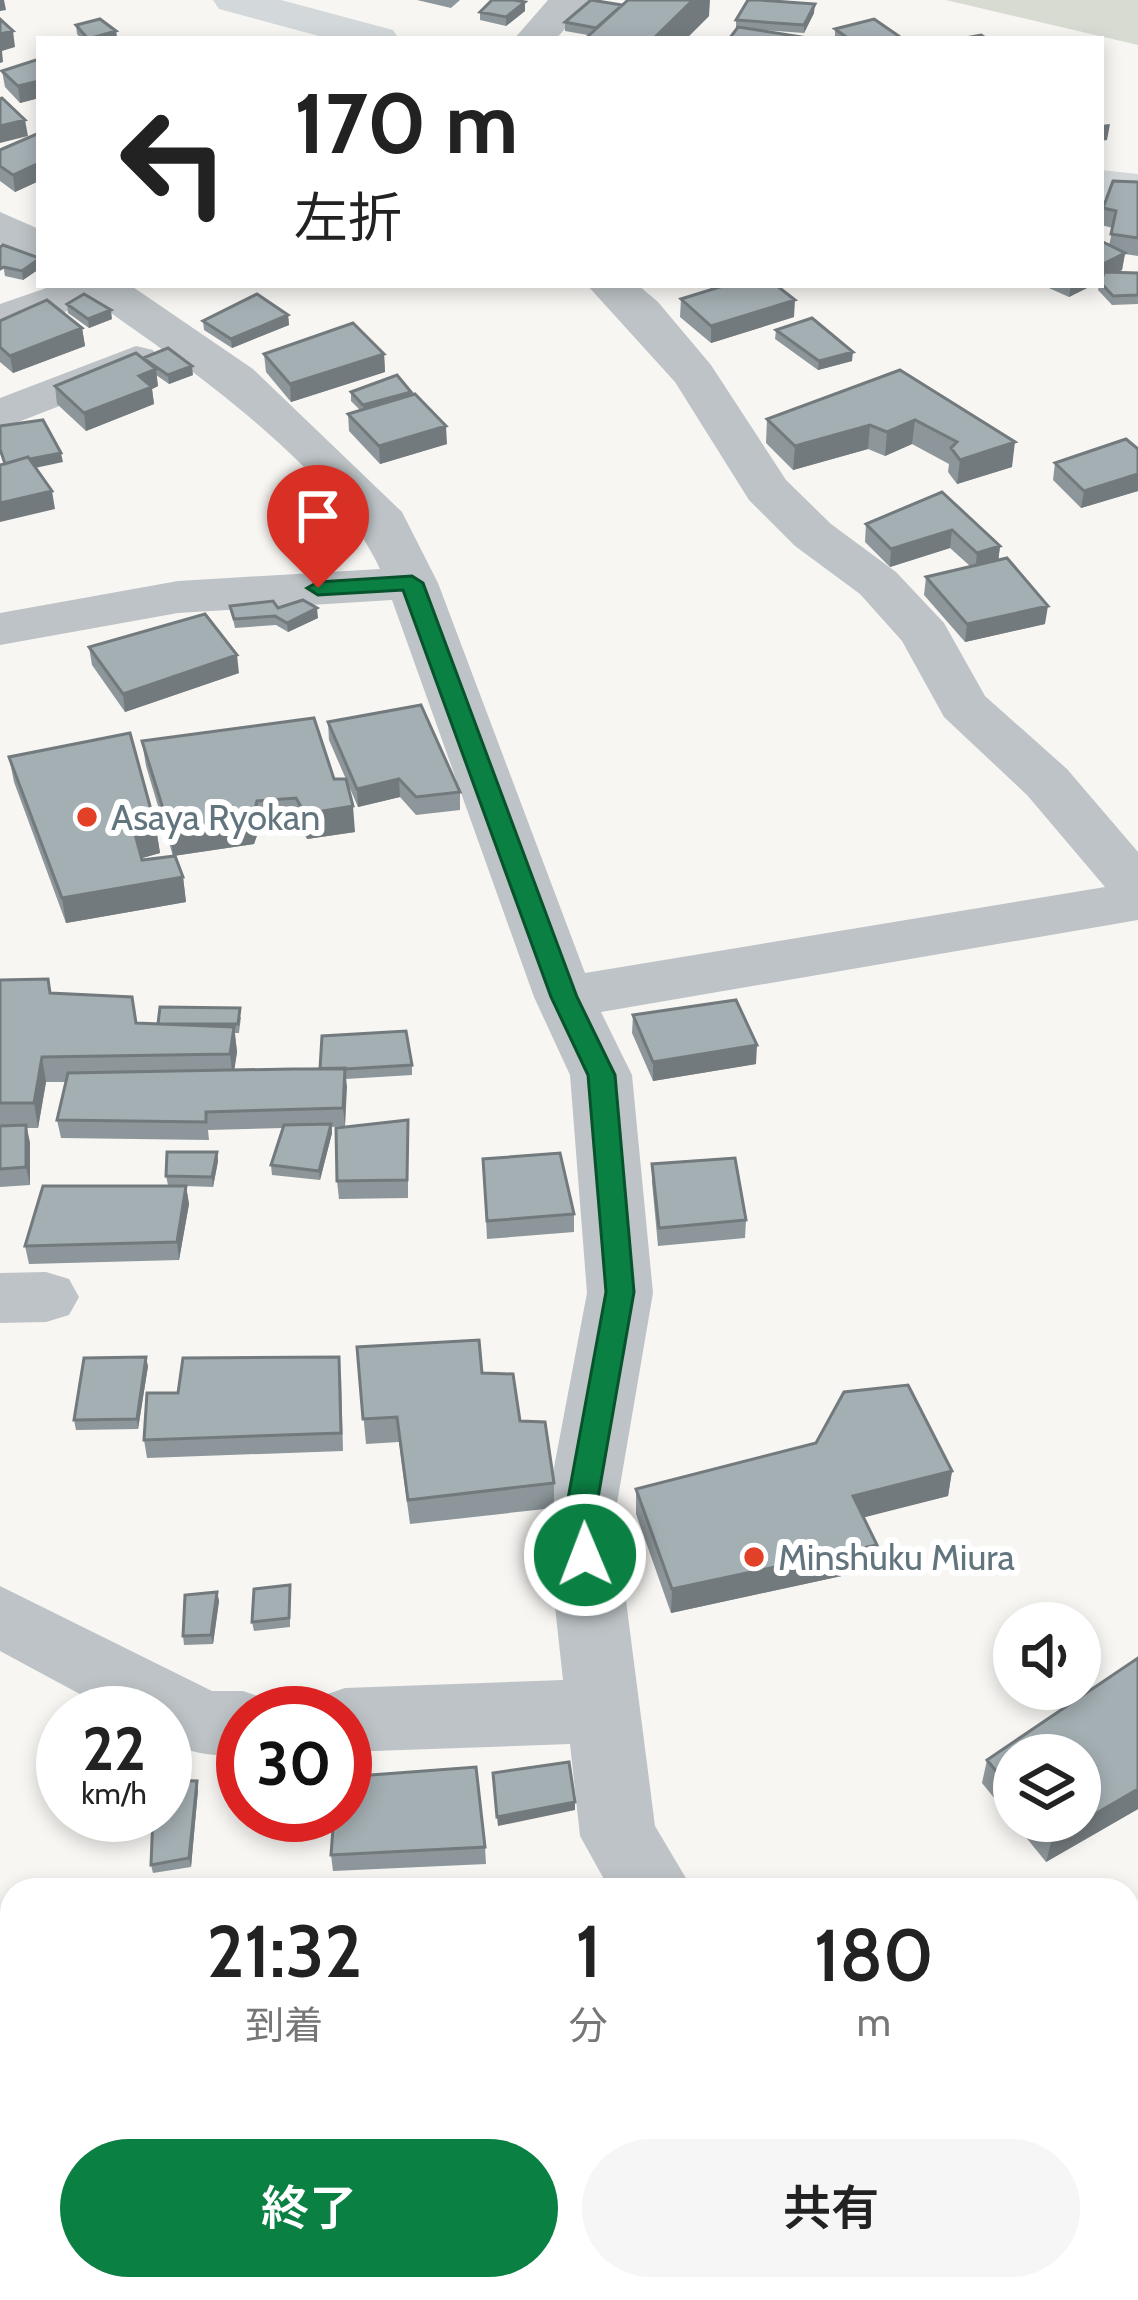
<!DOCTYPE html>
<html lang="ja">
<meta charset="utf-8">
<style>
:root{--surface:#fff;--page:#f6f6f6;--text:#222;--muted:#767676;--accent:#0b8043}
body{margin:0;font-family:Cabin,"Noto Sans JP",sans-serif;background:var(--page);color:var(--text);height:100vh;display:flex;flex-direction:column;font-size:45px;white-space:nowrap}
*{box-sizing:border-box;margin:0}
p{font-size:39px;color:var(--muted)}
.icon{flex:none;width:66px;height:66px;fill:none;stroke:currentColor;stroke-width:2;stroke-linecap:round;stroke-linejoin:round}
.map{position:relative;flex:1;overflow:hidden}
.panel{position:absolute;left:0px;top:1878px;width:1140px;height:423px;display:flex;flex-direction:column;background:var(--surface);border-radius:36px 36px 0 0;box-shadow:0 6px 18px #0003}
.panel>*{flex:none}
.top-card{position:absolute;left:36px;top:36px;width:1068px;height:252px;border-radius:0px;box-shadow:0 6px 18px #0003;background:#fff;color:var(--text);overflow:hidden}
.controls{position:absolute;left:993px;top:1602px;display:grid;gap:24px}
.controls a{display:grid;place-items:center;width:108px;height:108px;border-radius:50%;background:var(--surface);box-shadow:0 6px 18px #0003;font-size:60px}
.speed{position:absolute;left:36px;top:1686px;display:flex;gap:24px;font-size:60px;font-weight:700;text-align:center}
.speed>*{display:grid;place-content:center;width:156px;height:156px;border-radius:50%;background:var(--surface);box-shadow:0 6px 18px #0003;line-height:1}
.speed small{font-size:30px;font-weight:400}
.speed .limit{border:18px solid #d22;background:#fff;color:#111}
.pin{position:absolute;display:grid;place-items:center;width:102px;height:102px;color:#fff;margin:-123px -51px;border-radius:50% 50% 50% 0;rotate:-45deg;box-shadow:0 0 12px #0007}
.pin .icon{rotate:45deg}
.me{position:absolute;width:132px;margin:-66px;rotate:359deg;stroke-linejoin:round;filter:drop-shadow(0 0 9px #0008)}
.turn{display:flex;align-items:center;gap:42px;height:252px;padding:0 60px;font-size:54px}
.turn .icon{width:156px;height:156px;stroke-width:2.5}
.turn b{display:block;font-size:84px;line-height:102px}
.eta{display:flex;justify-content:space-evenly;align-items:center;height:204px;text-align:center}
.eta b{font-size:72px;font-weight:600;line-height:84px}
.primary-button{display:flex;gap:24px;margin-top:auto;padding:24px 60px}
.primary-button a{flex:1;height:138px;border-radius:72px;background:var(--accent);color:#fff;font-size:48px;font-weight:600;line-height:138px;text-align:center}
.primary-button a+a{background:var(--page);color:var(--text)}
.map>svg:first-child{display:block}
.green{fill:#d7dbd2}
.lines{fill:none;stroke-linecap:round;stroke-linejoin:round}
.minor{fill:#bdc3c6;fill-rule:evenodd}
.major{fill:#d3d8db;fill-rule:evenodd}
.wall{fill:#8d969a;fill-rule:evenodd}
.shaded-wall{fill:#737a7d}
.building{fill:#a4afb3;stroke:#737a7d;stroke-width:3}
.route{fill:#0b8043;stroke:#07532c;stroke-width:3}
.poi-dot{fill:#e24128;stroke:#fff;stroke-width:4.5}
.labels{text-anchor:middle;stroke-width:12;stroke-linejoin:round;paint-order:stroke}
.poi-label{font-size:36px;fill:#62757e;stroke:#fff;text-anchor:start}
</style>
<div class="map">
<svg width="1138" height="2300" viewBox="0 0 1138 2300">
<rect width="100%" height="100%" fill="#f7f6f3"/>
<path class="green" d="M 946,0 L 1138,0 L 1138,45 Z"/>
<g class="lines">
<path class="minor" d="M 548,0 L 590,0 L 556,39 L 514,39 Z
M 0,212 L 39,229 L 39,261 L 0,244 Z
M 55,285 L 130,285 L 253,369 L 402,512 L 438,583 L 585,973 L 1105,887 L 1027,795 L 944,717 L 902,641 L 860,594 L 795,546 L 749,500 L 675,382 L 587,285 L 638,285 L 658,302 L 711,365 L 786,480 L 831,524 L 896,572 L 944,623 L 985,696 L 1067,769 L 1138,852 L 1138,920 L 601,1012 L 632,1075 L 653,1293 L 615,1515 L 655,1826 L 693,1890 L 610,1890 L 580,1836 L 570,1744 L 345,1752 L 345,1713 L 311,1713 L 319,1697 L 345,1688 L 563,1680 L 545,1515 L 587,1293 L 570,1075 L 534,997 L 392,600 L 178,613 L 0,645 L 0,613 L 178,581 L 380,569 C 333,467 187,366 95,302 L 0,333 L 0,304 Z
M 136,346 L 153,350 L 159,360 L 153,370 L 0,429 L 0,398 Z
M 46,1272 L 69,1279 L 79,1297 L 69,1315 L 46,1322 L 0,1323 L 0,1273 Z
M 0,1586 L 212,1691 L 243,1691 L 269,1700 L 276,1713 L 243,1713 L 243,1755 C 213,1756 192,1755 165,1740 L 165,1713 L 115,1713 L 0,1651 Z
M 1005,2289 L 1106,2289 L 1110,2300 L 1010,2300 Z"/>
<path class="major" d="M 213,0 L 281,0 L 393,30 L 399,39 L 330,39 L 219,9 Z
M 1101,170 L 1138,174 L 1138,202 L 1101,198 Z"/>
</g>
<path class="wall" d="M 417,0 L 460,0 L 451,8 Z
M 525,11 L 506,26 L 480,20 L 480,12 Z
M 814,13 L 804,33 L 736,28 L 736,20 Z
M 709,16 L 686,39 L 585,39 L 588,35 L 565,31 L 565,22 Z
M 76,25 L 116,31 L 117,39 L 81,39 L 77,34 Z
M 835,29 L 903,39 L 837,39 L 835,37 Z
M 39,59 L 39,98 L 20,103 L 5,87 L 2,71 Z
M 39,133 L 39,181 L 15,192 L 0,181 L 0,150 Z
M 1138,182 L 1138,256 L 1125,254 L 1122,270 L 1117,272 L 1138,273 L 1138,304 L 1112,305 L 1098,290 L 1099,285 L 1101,285 L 1101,241 L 1109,245 L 1113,228 L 1101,225 L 1103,208 Z
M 0,247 L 39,258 L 39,269 L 23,280 L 5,276 Z
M 1042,285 L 1093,285 L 1069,297 Z
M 681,299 L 794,317 L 711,343 L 680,317 Z
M 67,304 L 112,319 L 89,328 L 68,313 Z
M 288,315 L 289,325 L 232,348 L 204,330 L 203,321 Z
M 0,321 L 82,328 L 85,346 L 13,373 L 0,362 Z
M 776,330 L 852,361 L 818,370 L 775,339 Z
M 264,354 L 384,354 L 385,372 L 291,402 L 266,372 Z
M 143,359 L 193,375 L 169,384 L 156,375 L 158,386 L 152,389 L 154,404 L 86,431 L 57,404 L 55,386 Z
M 900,370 L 1012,467 L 957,484 L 948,472 L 949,464 L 912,444 L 885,456 L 868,449 L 793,470 L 766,443 L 767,419 Z
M 351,392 L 411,392 L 411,395 L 447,444 L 380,464 L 349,431 L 348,414 L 360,410 L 351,401 Z
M 1138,449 L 1138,491 L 1081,508 L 1053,480 L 1055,463 Z
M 942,492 L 1000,546 L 998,560 L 1045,624 L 965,642 L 924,595 L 926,577 L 970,566 L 950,548 L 890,567 L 865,542 L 866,524 Z
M 230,606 L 278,608 L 318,618 L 288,632 L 276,625 L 235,628 Z
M 89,647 L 239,673 L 125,712 L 92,665 Z
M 328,722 L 460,792 L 460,810 L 416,815 L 400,797 L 358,807 L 329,740 Z
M 142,741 L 334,779 L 355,832 L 307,839 L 298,823 L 260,827 L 254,844 L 173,856 L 146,766 Z
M 9,757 L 156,828 L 160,853 L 142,858 L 142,860 L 183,877 L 186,902 L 66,923 L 14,782 Z
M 0,980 L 51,993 L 136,1023 L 158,1024 L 241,1017 L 239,1033 L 235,1033 L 237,1052 L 234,1070 L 412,1065 L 412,1075 L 346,1079 L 345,1126 L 332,1127 L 332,1133 L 320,1180 L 272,1175 L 271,1165 L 283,1128 L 208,1130 L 209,1140 L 61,1138 L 57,1120 L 66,1082 L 46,1082 L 38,1128 L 27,1128 L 30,1143 L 30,1185 L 0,1187 Z
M 633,1015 L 756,1064 L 653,1081 L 632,1033 Z
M 408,1120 L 408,1198 L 339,1199 L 337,1181 Z
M 217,1152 L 218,1161 L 213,1187 L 186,1186 L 189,1204 L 179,1260 L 29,1264 L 25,1246 L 168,1185 L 166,1176 Z
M 483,1159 L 574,1214 L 574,1232 L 487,1239 Z
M 652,1164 L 746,1220 L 745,1238 L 658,1246 L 652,1182 Z
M 357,1347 L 482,1373 L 520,1421 L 554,1483 L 554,1508 L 410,1524 L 399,1442 L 366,1444 Z
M 148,1366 L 138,1429 L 76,1430 L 74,1420 Z
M 341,1375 L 343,1451 L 147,1458 L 144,1440 Z
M 952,1471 L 948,1496 L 863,1517 L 874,1569 L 671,1613 L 636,1514 L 636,1489 Z
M 290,1585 L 290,1627 L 254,1631 L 252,1622 Z
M 217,1592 L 219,1601 L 213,1644 L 184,1645 L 183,1636 Z
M 1138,1658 L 1138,1809 L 1046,1862 L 982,1783 L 987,1760 ZM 1014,1755 L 1080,1821 L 1014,1821 Z
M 198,1790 L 191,1867 L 153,1873 L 151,1865 Z
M 485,1847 L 486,1864 L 333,1871 L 331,1855 Z
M 1138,1953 L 1138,2014 L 1128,2010 L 1128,1997 Z
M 1138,2208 L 1138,2291 L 1128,2286 L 1128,2240 Z
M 814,2289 L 920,2289 L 929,2300 L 822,2300 Z"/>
<path class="shaded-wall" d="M 0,0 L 4,0 L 6,10 L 0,11 Z
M 693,0 L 710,0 L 709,16 L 686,39 L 653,39 Z
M 525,2 L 525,11 L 506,26 L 506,17 Z
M 815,4 L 814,13 L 804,33 L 804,25 Z
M 13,31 L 15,47 L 2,51 L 3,62 L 0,63 L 0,34 Z
M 116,31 L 117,39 L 88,39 Z
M 39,81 L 39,98 L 20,103 L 18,86 Z
M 25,120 L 28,136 L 0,143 L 0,126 Z
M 1110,124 L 1107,140 L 1101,141 L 1101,125 Z
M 39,163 L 39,181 L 15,192 L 13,175 Z
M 1125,253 L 1122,270 L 1101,281 L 1101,265 Z
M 39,259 L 39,269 L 23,280 L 22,271 Z
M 1071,285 L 1093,285 L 1069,297 Z
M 795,300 L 794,317 L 711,343 L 711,326 Z
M 111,310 L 112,319 L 89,328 L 88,319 Z
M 288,315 L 289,325 L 232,348 L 231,339 Z
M 82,328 L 85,346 L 13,373 L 10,356 Z
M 853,352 L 852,361 L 818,370 L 819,361 Z
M 384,354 L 385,372 L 291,402 L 290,384 Z
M 192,366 L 193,375 L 169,384 L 168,375 Z
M 156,369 L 158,386 L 152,389 L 154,404 L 86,431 L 84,413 L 139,376 Z
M 411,392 L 411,401 L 364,414 L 363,405 Z
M 915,420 L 912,444 L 885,456 L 887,432 Z
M 870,425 L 868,449 L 793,470 L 795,446 Z
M 446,426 L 447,444 L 380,464 L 379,446 Z
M 1015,442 L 1012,467 L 957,484 L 960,460 Z
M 61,453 L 63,462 L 7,474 L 6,464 Z
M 1138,474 L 1138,491 L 1081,508 L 1084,491 Z
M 52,491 L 55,509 L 0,522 L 0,503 Z
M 952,530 L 950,548 L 890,567 L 891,549 Z
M 1000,546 L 998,564 L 975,571 L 977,553 Z
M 1048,606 L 1045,624 L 965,642 L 967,624 Z
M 317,608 L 318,618 L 288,632 L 287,623 Z
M 237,655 L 239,673 L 125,712 L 123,694 Z
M 399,779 L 400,797 L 358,807 L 357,789 Z
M 257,801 L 260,827 L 254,844 L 173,856 L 170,831 Z
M 353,806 L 355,832 L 307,839 L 305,814 Z
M 156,828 L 160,853 L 139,859 L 135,834 Z
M 183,877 L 186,902 L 66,923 L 62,898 Z
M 234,1027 L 237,1052 L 233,1079 L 230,1054 Z
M 757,1045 L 756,1064 L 653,1081 L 653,1062 Z
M 42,1057 L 46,1082 L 38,1128 L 34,1103 Z
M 345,1068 L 347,1087 L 345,1126 L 343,1108 Z
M 331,1124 L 332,1133 L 320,1180 L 319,1171 Z
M 26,1125 L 30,1143 L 30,1185 L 26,1167 Z
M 217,1152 L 218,1161 L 213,1187 L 212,1177 Z
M 186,1186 L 189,1204 L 179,1260 L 177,1242 Z
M 146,1357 L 148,1366 L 138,1429 L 137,1419 Z
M 952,1471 L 948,1496 L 850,1521 L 853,1496 Z
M 877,1545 L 874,1569 L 671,1613 L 672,1589 Z
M 217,1592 L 219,1601 L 213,1644 L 211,1635 Z
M 197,1781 L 198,1790 L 191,1867 L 189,1858 Z
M 1138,1789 L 1138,1809 L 1046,1862 L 1052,1839 Z
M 575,1802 L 575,1810 L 498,1826 L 497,1817 Z
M 445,2289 L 463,2289 L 445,2294 Z"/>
<path class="building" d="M 492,0 L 514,0 L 525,2 L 506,17 L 480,12 Z
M 591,0 L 622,5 L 596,28 L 565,22 Z
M 628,0 L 693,0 L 653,39 L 585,39 Z
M 748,0 L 759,0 L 815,4 L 804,25 L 736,20 Z
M 0,19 L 13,31 L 0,34 Z
M 100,19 L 116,31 L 88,39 L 76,25 Z
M 874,19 L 903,39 L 849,39 L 835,29 Z
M 738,27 L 814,39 L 729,39 Z
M 981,35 L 987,39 L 960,39 Z
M 39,59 L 39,81 L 18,86 L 2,71 Z
M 2,98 L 25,120 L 0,126 L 0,99 Z
M 39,133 L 39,163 L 13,175 L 0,166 L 0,150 Z
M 1113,181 L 1138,182 L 1138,238 L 1111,234 L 1116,211 L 1103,208 Z
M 1101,241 L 1125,253 L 1101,265 Z
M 3,245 L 39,258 L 39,259 L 22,271 L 4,267 L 0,269 L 0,247 Z
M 1104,272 L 1138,273 L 1138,295 L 1113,296 L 1101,283 Z
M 726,285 L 776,285 L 795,300 L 711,326 L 681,299 Z
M 84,294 L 111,310 L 88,319 L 67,304 Z
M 257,294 L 288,315 L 231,339 L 203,321 Z
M 47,300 L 82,328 L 10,356 L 0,347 L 0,321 Z
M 812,318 L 853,352 L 819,361 L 776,330 Z
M 353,323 L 384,354 L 290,384 L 264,354 Z
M 168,348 L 192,366 L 168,375 L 143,358 Z
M 136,353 L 156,369 L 139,376 L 152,387 L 84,413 L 55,386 Z
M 900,370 L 1015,442 L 960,460 L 951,448 L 957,442 L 915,420 L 887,432 L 870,425 L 795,446 L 767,419 Z
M 397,375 L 411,392 L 363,405 L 351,392 Z
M 415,394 L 446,426 L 379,446 L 348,414 Z
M 43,420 L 61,453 L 30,459 L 28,457 L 5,464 L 0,449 L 0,426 Z
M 1126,439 L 1138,449 L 1138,474 L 1084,491 L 1055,463 Z
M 28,457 L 52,491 L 0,503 L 0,465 Z
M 942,492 L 1000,546 L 977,553 L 952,530 L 891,549 L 866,524 Z
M 1007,558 L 1048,606 L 967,624 L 926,577 Z
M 303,600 L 317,608 L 287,623 L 275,616 L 234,619 L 230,606 L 273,601 L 278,608 Z
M 205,614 L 237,655 L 123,694 L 89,647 Z
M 421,705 L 460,792 L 416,797 L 399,779 L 357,789 L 328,722 Z
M 314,718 L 334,779 L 346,779 L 353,806 L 305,814 L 296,798 L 257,801 L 252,819 L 170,831 L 142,741 Z
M 130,733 L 156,828 L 135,834 L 142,860 L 175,856 L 183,877 L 62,898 L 9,757 Z
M 48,979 L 50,993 L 132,997 L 136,1023 L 234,1027 L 230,1054 L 42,1057 L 34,1103 L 0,1103 L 0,980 Z
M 736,1000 L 757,1045 L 653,1062 L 633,1015 Z
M 160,1007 L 240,1008 L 238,1024 L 158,1024 Z
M 406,1031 L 412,1065 L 345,1069 L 320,1069 L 322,1036 Z
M 345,1068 L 343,1108 L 206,1112 L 206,1122 L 57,1120 L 68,1073 Z
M 408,1120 L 407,1180 L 337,1181 L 336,1128 Z
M 331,1124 L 319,1171 L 271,1165 L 284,1125 Z
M 26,1125 L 26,1167 L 0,1169 L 0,1126 Z
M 167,1152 L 217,1152 L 212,1177 L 166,1176 Z
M 560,1153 L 574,1214 L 487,1221 L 483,1159 Z
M 735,1158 L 746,1220 L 659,1228 L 652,1164 Z
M 43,1186 L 186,1186 L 177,1242 L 25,1246 Z
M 479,1340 L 482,1373 L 513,1374 L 520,1421 L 545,1422 L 554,1483 L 408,1500 L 397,1417 L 363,1419 L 357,1347 Z
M 146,1357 L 137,1419 L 74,1420 L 84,1358 Z
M 339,1357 L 341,1433 L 144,1440 L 147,1393 L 178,1393 L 183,1358 Z
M 908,1385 L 952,1471 L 853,1496 L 877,1545 L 672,1589 L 636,1489 L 816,1443 L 844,1392 Z
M 290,1585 L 289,1618 L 252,1622 L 254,1589 Z
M 217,1592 L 211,1635 L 183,1636 L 185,1595 Z
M 1138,1658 L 1138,1789 L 1052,1839 L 1037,1821 L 1080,1821 L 1080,1755 L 1014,1755 L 1014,1793 L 987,1760 Z
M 569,1762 L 575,1802 L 497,1817 L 493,1773 Z
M 476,1767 L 485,1847 L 331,1855 L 334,1815 L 345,1815 L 345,1777 Z
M 165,1780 L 197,1781 L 189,1858 L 151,1865 L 153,1815 L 165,1815 Z
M 1138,1956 L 1138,2005 L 1128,2001 Z
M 1138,2210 L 1138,2274 L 1128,2269 L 1128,2242 Z
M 656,2289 L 780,2289 L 787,2300 L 636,2300 Z
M 827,2289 L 920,2289 L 929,2300 L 834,2300 Z"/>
<path class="route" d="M 412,576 L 423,583 L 577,997 L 615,1075 L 634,1292 L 595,1515 L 600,1555 L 585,1567 L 569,1555 L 565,1515 L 606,1292 L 588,1075 L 551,997 L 403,590 L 318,595 L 307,588 L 318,582 Z"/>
<g class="poi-dot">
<circle cx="87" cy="817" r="12"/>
<circle cx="754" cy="1557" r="12"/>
</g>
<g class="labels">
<g class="poi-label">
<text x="111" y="830">Asaya Ryokan</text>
<text x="778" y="1570">Minshuku Miura</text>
</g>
</g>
</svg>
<div class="controls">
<a><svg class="icon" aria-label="sound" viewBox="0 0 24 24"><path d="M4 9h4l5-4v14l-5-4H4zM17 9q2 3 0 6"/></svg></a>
<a><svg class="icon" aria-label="layers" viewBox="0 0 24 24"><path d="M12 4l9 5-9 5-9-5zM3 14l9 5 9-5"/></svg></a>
</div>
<div class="speed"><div>22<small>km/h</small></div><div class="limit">30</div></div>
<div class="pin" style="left:318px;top:588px;background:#d93025"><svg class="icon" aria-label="arrive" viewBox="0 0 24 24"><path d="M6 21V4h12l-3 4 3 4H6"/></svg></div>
<svg class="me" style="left:585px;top:1555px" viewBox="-20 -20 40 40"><circle r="17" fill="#0b8043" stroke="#fff" stroke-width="3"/><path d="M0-11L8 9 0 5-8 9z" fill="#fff"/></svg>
<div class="top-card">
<div class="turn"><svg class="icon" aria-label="left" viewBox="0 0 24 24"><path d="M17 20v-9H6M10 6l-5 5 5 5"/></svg><div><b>170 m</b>左折</div></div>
</div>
<section class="panel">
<div class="eta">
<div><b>21:32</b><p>到着</p></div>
<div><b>1</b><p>分</p></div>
<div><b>180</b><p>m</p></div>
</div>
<div class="primary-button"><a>終了</a><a>共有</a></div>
</section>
</div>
